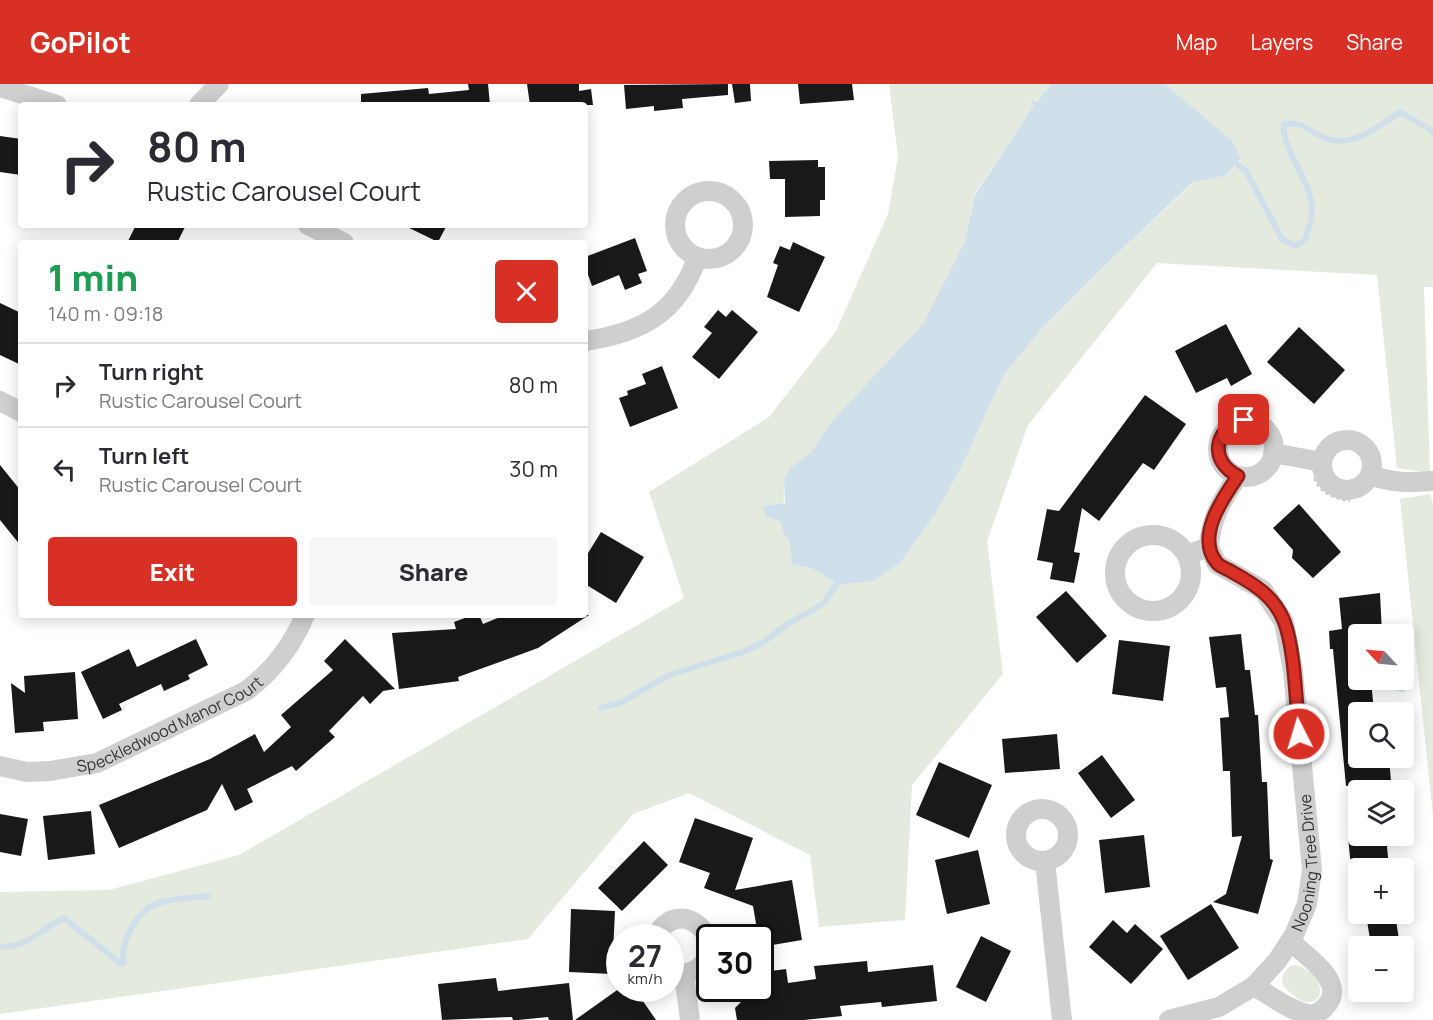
<!DOCTYPE html>
<meta charset="utf-8">
<style>
:root{--surface:#fff;--page:#f7f7f7;--text:#2b2b33;--muted:#7c7c81;--line:#e1e1e2;--accent:#d93025}
body{margin:0;font-family:Manrope,sans-serif;background:var(--page);color:var(--text);height:100vh;display:flex;flex-direction:column;font-size:22px;white-space:nowrap}
*{box-sizing:border-box;margin:0}
p{font-size:20px;color:var(--muted)}
.icon{flex:none;width:33px;height:33px;fill:none;stroke:currentColor;stroke-width:2;stroke-linecap:round;stroke-linejoin:round}
.map{position:relative;flex:1;overflow:hidden}
.side{position:absolute;left:18px;top:156px;width:570px;height:378px;display:flex;flex-direction:column;background:var(--surface);border-radius:6px;box-shadow:0 3px 15px #0003}
.side>*{flex:none}
.top-card{position:absolute;left:18px;top:18px;width:570px;height:126px;border-radius:6px;box-shadow:0 3px 15px #0003;background:#fff;color:var(--text);overflow:hidden}
.needle{width:39px;rotate:296deg}
.buttons{position:absolute;left:1348px;top:540px;display:grid;gap:12px}
.buttons a{display:grid;place-items:center;width:66px;height:66px;border-radius:6px;background:var(--surface);box-shadow:0 3px 15px #0003;font-size:30px}
.speed{position:absolute;left:606px;top:840px;display:flex;gap:12px;font-size:30px;font-weight:700;text-align:center}
.speed>*{display:grid;place-content:center;width:78px;height:78px;border-radius:50%;background:var(--surface);box-shadow:0 3px 15px #0003;line-height:1}
.speed small{font-size:15px;font-weight:400}
.speed .limit{border:3px solid #111;border-radius:9px;background:#fff;color:#111}
.pin{position:absolute;display:grid;place-items:center;width:51px;height:51px;color:#fff;margin:-26px;border-radius:12px;box-shadow:0 3px 9px #0006}
.me{position:absolute;width:66px;margin:-33px;rotate:355deg;stroke-linejoin:round;filter:drop-shadow(0 0 4px #0008)}
.turn{display:flex;align-items:center;gap:21px;height:126px;padding:0 30px;font-size:27px}
.turn .icon{width:78px;height:78px;stroke-width:2.5}
.turn b{display:block;font-size:42px;line-height:51px}
.round{display:grid;place-items:center;flex:none;width:63px;height:63px;border-radius:6px;background:var(--page)}
.summary{display:flex;align-items:center;justify-content:space-between;height:102px;padding:0 30px}
h1{font-size:36px;font-weight:800;line-height:45px;color:#1e9e55}
.button{display:flex;gap:12px;margin-top:auto;padding:12px 30px}
.button a{flex:1;height:69px;border-radius:6px;background:var(--accent);color:#fff;font-size:24px;font-weight:800;line-height:69px;text-align:center}
.button a+a{background:var(--page);color:var(--text)}
ul{padding:0;list-style:none}
li{display:flex;align-items:center;gap:18px;height:84px;padding:0 30px;border-top:2px solid var(--line)}
li div{flex:1}
li b{display:block;font-size:22px}
li em{font-style:normal}
header{display:flex;align-items:center;gap:36px;box-sizing:border-box;height:84px;padding:0 30px;background:var(--accent);color:#fff}
header strong{font-size:28px}
nav{display:flex;gap:33px;margin-inline-start:auto;font-size:21px}
.map>svg:first-child{display:block}
.green{fill:#e4eade}
.water{fill:#cfe0eb}
.lines{fill:none;stroke-linecap:round;stroke-linejoin:round}
.stream{stroke:#cfe0eb;stroke-width:6}
.building{fill:#191919}
.path{stroke:#c9c9c9;stroke-width:4;stroke-dasharray:3 3;stroke-linecap:butt}
.minor{stroke:#cfcfcf;stroke-width:20}
.route-casing{stroke:#8d1f18;stroke-width:15}
.route{stroke:#d93025;stroke-width:10}
.labels{text-anchor:middle;stroke-width:6;stroke-linejoin:round;paint-order:stroke}
.street-label{font-size:16px;fill:#323232;stroke:#fff}
</style>
<header>
<strong>GoPilot</strong>
<nav><a>Map</a><a>Layers</a><a>Share</a></nav>
</header>
<div class="map">
<svg width="1433" height="936" viewBox="0 0 1433 936">
<rect width="100%" height="100%" fill="#fff"/>
<path class="green" d="M 889,0 L 1051,0 L 1037,18 L 1030,14 L 1029,16 L 1035,20 L 975,110 L 964,159 L 923,241 L 831,338 L 811,368 L 789,385 L 784,396 L 783,450 L 789,456 L 792,480 L 813,485 L 840,501 L 874,497 L 901,478 L 938,426 L 963,380 L 1004,291 L 1045,241 L 1092,194 L 1194,98 L 1225,92 L 1241,76 L 1232,56 L 1165,0 L 1433,0 L 1433,203 L 1424,203 L 1430,389 L 1397,384 L 1377,191 L 1157,179 L 1028,341 L 987,457 L 1003,590 L 912,701 L 905,836 L 819,843 L 810,771 L 689,709 L 633,730 L 528,855 L 0,930 L 0,808 L 109,806 L 239,771 L 684,514 L 649,408 L 769,333 L 836,247 L 888,130 L 898,73 Z
M 1430,410 L 1433,420 L 1433,732 L 1400,415 Z
M 1295,881 C 1333,891 1324,934 1294,912 C 1287,906 1282,902 1282,893 L 1288,883 Z"/>
<path class="water" d="M 1051,0 L 1165,0 L 1232,56 L 1241,75 L 1225,92 L 1193,98 L 1092,194 L 1045,241 L 1004,291 L 963,380 L 938,426 L 901,478 L 874,497 L 840,501 L 813,485 L 792,480 L 789,456 L 783,450 L 781,438 L 765,431 L 763,422 L 785,419 L 784,396 L 789,385 L 811,368 L 831,338 L 923,240 L 964,159 L 975,111 L 1034,21 L 1029,14 L 1037,18 Z
M 1404,574 L 1409,581 L 1405,590 L 1407,603 L 1404,608 L 1392,605 L 1391,596 L 1404,596 Z"/>
<g class="lines">
<path class="stream" d="M 1237,80 L 1246,87 L 1282,155 L 1295,162 L 1305,156 C 1307,147 1312,137 1312,128 C 1313,97 1281,67 1284,40 C 1304,37 1306,46 1323,53 C 1352,66 1377,43 1400,28 L 1431,46 L 1433,50
M 601,624 L 622,618 L 669,591 L 743,568 L 762,559 L 789,539 L 823,520 L 837,499
M 0,863 C 26,864 41,845 64,834 L 121,880 L 124,878 C 119,857 140,822 162,818 C 177,814 194,814 209,812"/>
</g>
<path class="building" d="M 468,0 L 488,0 L 490,21 L 361,21 L 361,10 L 428,4 L 429,10 L 469,6 Z
M 527,0 L 579,0 L 579,7 L 591,5 L 593,21 L 530,21 Z
M 728,0 L 728,11 L 682,15 L 683,24 L 654,27 L 654,22 L 626,25 L 624,1 Z
M 732,0 L 750,0 L 751,17 L 735,19 Z
M 798,0 L 852,0 L 854,16 L 800,20 Z
M 0,52 L 21,55 L 21,91 L 0,88 Z
M 818,76 L 818,83 L 825,83 L 825,116 L 820,116 L 820,132 L 785,133 L 785,95 L 770,95 L 769,77 Z
M 136,141 L 186,141 L 177,159 L 127,159 Z
M 403,141 L 447,141 L 438,158 Z
M 635,154 L 647,187 L 638,190 L 642,199 L 625,206 L 619,191 L 592,202 L 585,182 L 585,173 Z
M 793,158 L 825,173 L 799,228 L 767,213 L 778,181 L 773,179 L 780,162 L 790,166 Z
M 0,219 L 21,229 L 21,281 L 0,271 Z
M 718,226 L 726,233 L 732,226 L 758,248 L 719,295 L 692,273 L 712,249 L 704,243 Z
M 1226,240 L 1252,290 L 1231,302 L 1227,294 L 1196,309 L 1175,267 Z
M 1299,243 L 1345,286 L 1314,320 L 1267,278 Z
M 662,282 L 678,324 L 630,343 L 619,314 L 628,311 L 627,307 L 646,300 L 642,290 Z
M 1145,311 L 1186,340 L 1154,386 L 1143,379 L 1099,437 L 1082,424 L 1074,468 L 1080,469 L 1074,499 L 1050,495 L 1053,479 L 1037,476 L 1047,425 L 1059,427 Z
M 0,381 L 21,407 L 21,462 L 0,436 Z
M 1299,420 L 1341,468 L 1313,494 L 1292,474 L 1293,466 L 1273,444 Z
M 601,448 L 644,473 L 616,519 L 585,500 L 585,474 Z
M 1066,507 L 1107,552 L 1077,579 L 1036,533 Z
M 1380,509 L 1382,550 L 1359,550 L 1359,596 L 1371,596 L 1374,628 L 1359,628 L 1359,674 L 1389,674 L 1391,697 L 1346,702 L 1333,565 L 1330,565 L 1329,547 L 1342,545 L 1339,514 Z
M 473,531 L 479,531 L 483,540 L 505,531 L 589,531 L 538,564 L 458,593 L 459,597 L 399,605 L 392,549 L 456,545 L 454,538 Z
M 1241,550 L 1245,586 L 1250,586 L 1255,631 L 1258,631 L 1262,698 L 1267,698 L 1270,775 L 1273,776 L 1258,830 L 1213,818 L 1226,810 L 1242,752 L 1232,753 L 1230,687 L 1223,687 L 1220,634 L 1229,633 L 1226,603 L 1216,604 L 1209,553 Z
M 196,555 L 208,581 L 188,591 L 190,595 L 164,607 L 161,600 L 119,620 L 122,626 L 103,635 L 81,588 L 129,565 L 137,583 Z
M 345,555 L 395,605 L 383,607 L 370,620 L 363,612 L 329,647 L 335,653 L 296,687 L 292,682 L 247,705 L 253,718 L 235,727 L 222,700 L 207,726 L 119,764 L 99,721 L 210,675 L 255,650 L 264,668 L 291,643 L 281,631 L 333,586 L 324,577 Z
M 1119,556 L 1170,562 L 1163,617 L 1112,610 Z
M 75,588 L 78,635 L 43,638 L 44,647 L 15,649 L 11,599 L 25,609 L 24,592 Z
M 1057,650 L 1060,685 L 1005,689 L 1002,655 Z
M 1102,671 L 1135,716 L 1111,734 L 1078,689 Z
M 939,678 L 992,701 L 969,754 L 916,731 Z
M 91,727 L 95,770 L 48,776 L 43,732 Z
M 0,730 L 28,735 L 21,772 L 0,768 Z
M 695,734 L 753,754 L 735,806 L 792,796 L 802,856 L 760,863 L 753,822 L 704,804 L 710,789 L 679,778 Z
M 1144,751 L 1150,803 L 1105,809 L 1099,756 Z
M 1348,752 L 1386,752 L 1389,784 L 1351,784 Z
M 644,757 L 668,781 L 622,827 L 598,804 Z
M 978,766 L 990,820 L 947,830 L 935,776 Z
M 1211,820 L 1239,864 L 1188,896 L 1160,852 Z
M 571,825 L 615,827 L 612,890 L 569,888 Z
M 1366,830 L 1395,830 L 1400,862 L 1371,862 Z
M 1113,836 L 1127,849 L 1135,840 L 1163,865 L 1131,900 L 1089,863 Z
M 981,852 L 1011,867 L 986,918 L 956,903 Z
M 867,877 L 868,888 L 933,881 L 937,917 L 882,923 L 881,918 L 840,922 L 842,932 L 804,936 L 737,936 L 735,924 L 755,904 L 765,901 L 763,888 L 786,885 L 788,899 L 816,895 L 814,882 Z
M 496,894 L 498,907 L 569,899 L 573,936 L 549,936 L 548,933 L 518,936 L 513,936 L 512,933 L 442,936 L 438,900 Z
M 620,904 L 634,904 L 656,936 L 575,936 Z"/>
<g class="lines">
<path class="path" d="M 1315,394 C 1321,409 1335,414 1350,416
M 1255,397 L 1271,386"/>
<g class="minor">
<path d="M 0,3 L 57,21"/>
<path d="M 199,21 L 219,0"/>
<circle cx="709" cy="141" r="34"/>
<path d="M 308,141 L 344,159"/>
<path d="M 585,257 C 641,249 678,229 697,174"/>
<path d="M 0,317 L 21,328"/>
<circle cx="1246" cy="365" r="28"/>
<circle cx="1347" cy="381" r="25"/>
<path d="M 1273,369 L 1322,378"/>
<path d="M 1370,391 C 1392,399 1410,399 1433,397"/>
<circle cx="1153" cy="489" r="38"/>
<path d="M 1209,463 C 1210,436 1223,414 1238,392"/>
<path id="s1" d="M 0,682 L 27,688 L 50,687 L 97,679 L 246,607 C 273,587 292,562 305,531"/>
<circle cx="1042" cy="751" r="26"/>
<path d="M 1045,777 L 1062,936"/>
<path d="M 655,854 C 679,806 734,859 697,885 C 689,890 680,892 670,888"/>
<path d="M 684,890 L 690,936"/>
<path d="M 1254,902 C 1270,911 1287,925 1304,929 C 1312,932 1320,929 1325,923 C 1349,899 1306,872 1290,857"/>
<path id="s2" d="M 1169,936 L 1219,923 L 1254,902 L 1277,877 L 1294,851 L 1307,820 L 1312,786 L 1293,587 L 1284,538 L 1263,506 L 1217,480 L 1209,463 L 1187,471"/>
</g>
</g>
<g class="lines">
<defs>
<path id="route" d="M 1244,336 C 1213,344 1209,378 1238,392 C 1223,414 1195,453 1217,479 C 1220,483 1228,485 1232,488 C 1254,500 1274,512 1284,537 C 1295,565 1296,619 1299,650"/>
</defs>
<use href="#route" class="route-casing"/>
<use href="#route" class="route"/>
</g>
<g class="labels">
<g class="street-label">
<text dy="6" stroke="none"><textPath href="#s1" startOffset="180">Speckledwood Manor Court</textPath></text>
<text dy="6" stroke="none"><textPath href="#s2" startOffset="232">Nooning Tree Drive</textPath></text>
</g>
</g>
</svg>
<div class="buttons">
<a><svg class="needle" viewBox="-14 -14 28 28"><path d="M0-13l5 13h-10z" fill="#e53935"/><path d="M0 13l5-13h-10z" fill="#7c7c81"/></svg></a>
<a><svg class="icon" aria-label="search" viewBox="0 0 24 24"><circle cx="10" cy="10" r="6"/><path d="M15 15l6 6"/></svg></a>
<a><svg class="icon" aria-label="layers" viewBox="0 0 24 24"><path d="M12 4l9 5-9 5-9-5zM3 14l9 5 9-5"/></svg></a>
<a>+</a>
<a>−</a>
</div>
<div class="speed"><div>27<small>km/h</small></div><div class="limit">30</div></div>
<div class="pin" style="left:1244px;top:336px;background:#d93025"><svg class="icon" aria-label="arrive" viewBox="0 0 24 24"><path d="M6 21V4h12l-3 4 3 4H6"/></svg></div>
<svg class="me" style="left:1299px;top:650px" viewBox="-20 -20 40 40"><circle r="17" fill="#d93025" stroke="#fff" stroke-width="3"/><path d="M0-11L8 9 0 5-8 9z" fill="#fff"/></svg>
<div class="top-card">
<div class="turn"><svg class="icon" aria-label="right" viewBox="0 0 24 24"><path d="M7 20v-9h11M14 6l5 5-5 5"/></svg><div><b>80 m</b>Rustic Carousel Court</div></div>
</div>
<section class="side">
<div class="summary"><div><h1>1 min</h1><p>140 m · 09:18</p></div><a class="round" style="background:#d93025;color:#fff"><svg class="icon" aria-label="close" viewBox="0 0 24 24"><path d="M6 6l12 12M18 6L6 18"/></svg></a></div>
<ul>
<li><svg class="icon" aria-label="right" viewBox="0 0 24 24"><path d="M7 20v-9h11M14 6l5 5-5 5"/></svg><div><b>Turn right</b><p>Rustic Carousel Court</p></div><em>80 m</em></li>
<li><svg class="icon" aria-label="left" viewBox="0 0 24 24"><path d="M17 20v-9H6M10 6l-5 5 5 5"/></svg><div><b>Turn left</b><p>Rustic Carousel Court</p></div><em>30 m</em></li>
</ul>
<div class="button"><a>Exit</a><a>Share</a></div>
</section>
</div>
